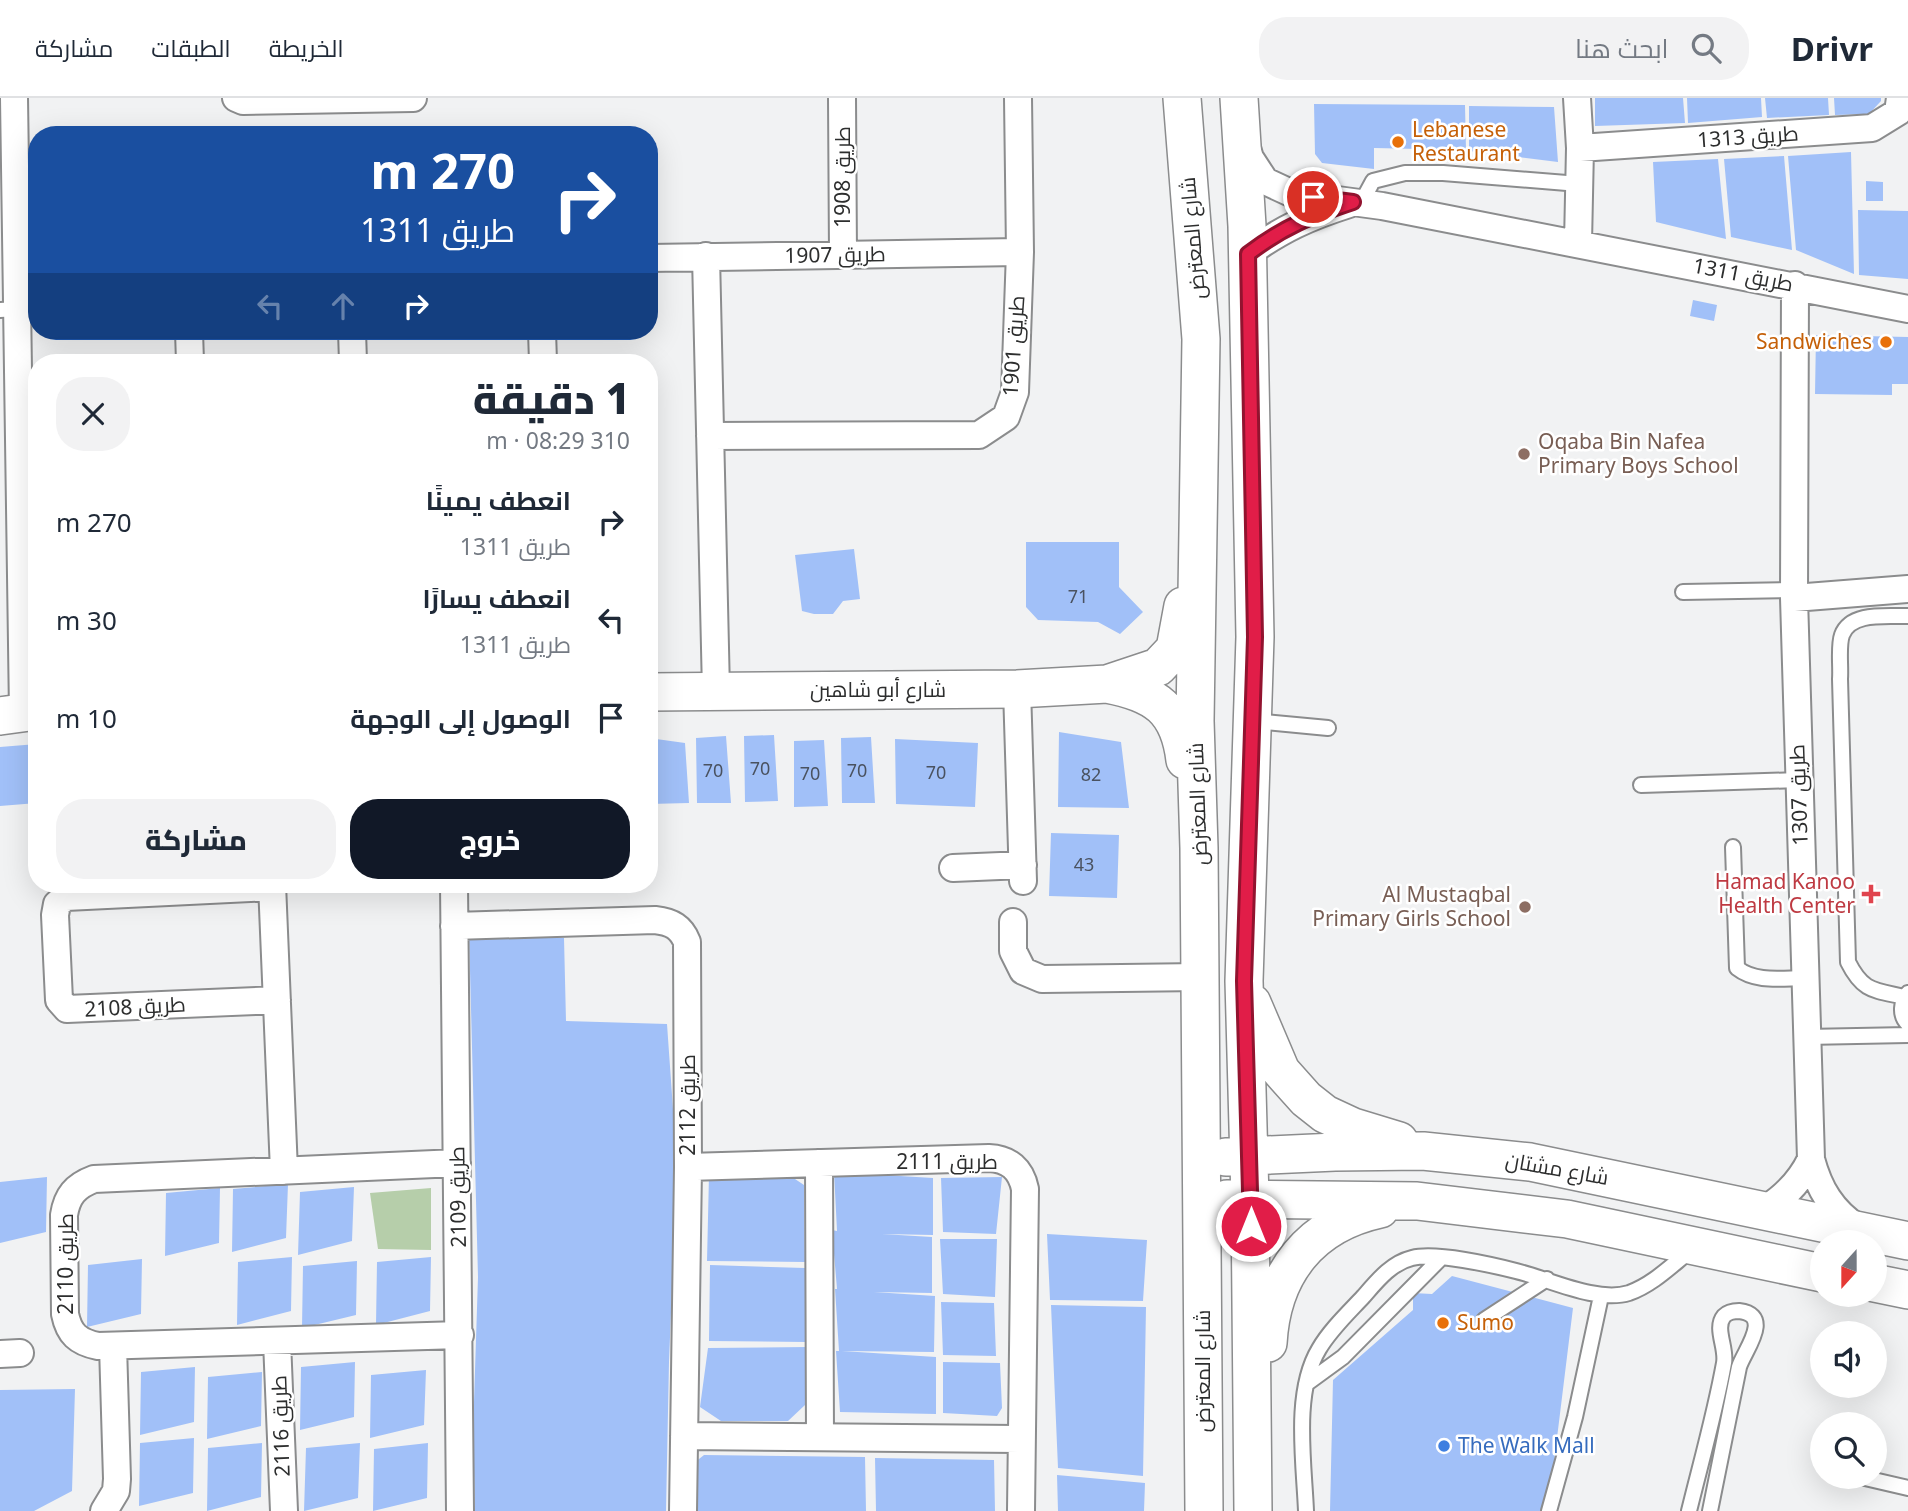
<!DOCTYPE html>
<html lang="ar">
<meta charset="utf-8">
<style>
:root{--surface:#fff;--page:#f2f2f3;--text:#1f2937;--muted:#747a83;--line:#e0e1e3;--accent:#111827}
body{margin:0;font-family:"Noto Sans",Cairo,sans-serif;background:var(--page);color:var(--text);direction:rtl;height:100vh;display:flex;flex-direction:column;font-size:26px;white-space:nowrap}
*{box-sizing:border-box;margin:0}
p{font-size:23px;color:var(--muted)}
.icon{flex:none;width:38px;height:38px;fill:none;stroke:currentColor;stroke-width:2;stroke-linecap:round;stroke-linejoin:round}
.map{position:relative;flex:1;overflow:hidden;direction:ltr}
.side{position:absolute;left:28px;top:256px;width:630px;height:539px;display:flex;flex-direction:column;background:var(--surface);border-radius:28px;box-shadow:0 7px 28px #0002;direction:rtl}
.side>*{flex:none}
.guide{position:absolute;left:28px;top:28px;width:630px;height:214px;border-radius:28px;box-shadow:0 7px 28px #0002;direction:rtl;background:#1a4fa0;color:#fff;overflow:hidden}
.needle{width:46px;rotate:201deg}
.controls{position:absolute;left:1810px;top:1132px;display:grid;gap:14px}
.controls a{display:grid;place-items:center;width:77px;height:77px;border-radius:50%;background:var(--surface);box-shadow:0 7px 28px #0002;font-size:35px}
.pin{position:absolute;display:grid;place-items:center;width:60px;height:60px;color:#fff;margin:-30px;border:4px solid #fff;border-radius:50%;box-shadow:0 2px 7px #0007}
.me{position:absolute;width:77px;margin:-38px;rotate:0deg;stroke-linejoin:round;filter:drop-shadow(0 0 5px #0008)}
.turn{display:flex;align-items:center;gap:24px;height:147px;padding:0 28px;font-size:32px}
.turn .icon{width:91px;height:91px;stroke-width:2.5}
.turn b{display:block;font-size:49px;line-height:60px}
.lanes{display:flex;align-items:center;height:66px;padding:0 28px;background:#0003;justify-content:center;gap:35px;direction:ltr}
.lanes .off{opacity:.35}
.round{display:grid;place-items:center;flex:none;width:74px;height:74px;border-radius:28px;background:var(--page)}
.head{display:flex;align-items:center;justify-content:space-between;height:119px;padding:0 28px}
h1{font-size:42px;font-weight:800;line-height:52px}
.cta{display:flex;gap:14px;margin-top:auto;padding:14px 28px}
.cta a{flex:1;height:80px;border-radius:28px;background:var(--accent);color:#fff;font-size:28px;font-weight:800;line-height:80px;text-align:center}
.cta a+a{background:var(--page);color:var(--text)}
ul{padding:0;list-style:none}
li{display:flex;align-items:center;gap:21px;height:98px;padding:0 28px}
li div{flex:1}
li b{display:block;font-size:26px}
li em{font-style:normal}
header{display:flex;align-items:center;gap:42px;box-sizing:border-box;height:98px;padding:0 35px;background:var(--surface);border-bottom:2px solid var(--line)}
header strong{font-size:33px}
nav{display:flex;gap:38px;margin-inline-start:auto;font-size:24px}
.search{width:490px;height:63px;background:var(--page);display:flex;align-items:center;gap:18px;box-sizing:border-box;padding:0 24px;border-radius:28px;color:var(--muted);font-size:26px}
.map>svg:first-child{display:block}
.green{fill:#b6ceaa}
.building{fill:#a1c0f8}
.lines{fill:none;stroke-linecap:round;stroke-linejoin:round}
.lane-casing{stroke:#8b8c8d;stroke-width:18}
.street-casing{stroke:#8b8c8d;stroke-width:30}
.secondary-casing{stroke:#8b8c8d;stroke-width:40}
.lane{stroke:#fff;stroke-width:14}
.street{stroke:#fff;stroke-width:26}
.secondary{stroke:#fff;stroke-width:37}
.route-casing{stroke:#92132f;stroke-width:18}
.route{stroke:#e11d48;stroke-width:12}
.food-dot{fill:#e8710a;stroke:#fff;stroke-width:2.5}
.education-dot{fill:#8d6e63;stroke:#fff;stroke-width:2.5}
.health-dot{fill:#e0444e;stroke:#fff;stroke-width:2.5}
.shop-dot{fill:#3f7fe0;stroke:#fff;stroke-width:2.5}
.labels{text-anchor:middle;stroke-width:5;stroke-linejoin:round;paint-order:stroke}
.number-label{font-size:18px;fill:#4a5260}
.food-label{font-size:21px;fill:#c56008;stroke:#fff;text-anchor:start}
.street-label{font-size:21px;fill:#2d2e2e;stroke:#fff}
.education-label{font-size:21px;fill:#785e54;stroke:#fff;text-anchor:start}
.health-label{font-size:21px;fill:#be3a42;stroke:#fff;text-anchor:end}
.shop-label{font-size:21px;fill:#366cbe;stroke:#fff;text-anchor:start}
</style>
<header>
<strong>Drivr</strong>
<div class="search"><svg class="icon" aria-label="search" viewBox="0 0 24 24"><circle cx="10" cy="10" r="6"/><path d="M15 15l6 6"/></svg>ابحث هنا</div>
<nav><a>الخريطة</a><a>الطبقات</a><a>مشاركة</a></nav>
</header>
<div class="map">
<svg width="1908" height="1413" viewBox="0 0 1908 1413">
<rect width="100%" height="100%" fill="#f1f2f3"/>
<path class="green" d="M 431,1090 L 431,1152 L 378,1151 L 370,1095 Z"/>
<path class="building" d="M 1595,0 L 1683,0 L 1685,25 L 1595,28 Z
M 1687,0 L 1761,0 L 1762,19 L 1688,25 Z
M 1765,0 L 1828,0 L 1829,17 L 1767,20 Z
M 1834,0 L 1881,0 L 1881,3 L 1869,16 L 1835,17 Z
M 1314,6 L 1465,7 L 1466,52 L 1374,50 L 1374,71 L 1322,65 L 1315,56 Z
M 1469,8 L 1554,9 L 1558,64 L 1469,53 Z
M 1851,54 L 1854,176 L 1796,152 L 1788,58 Z
M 1784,58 L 1792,152 L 1731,139 L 1724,61 Z
M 1718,61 L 1726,141 L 1656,124 L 1653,64 Z
M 1866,83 L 1883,84 L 1883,103 L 1866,103 Z
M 1858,112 L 1908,113 L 1908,181 L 1859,177 Z
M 1693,202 L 1717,207 L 1714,223 L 1690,218 Z
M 1816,237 L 1908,239 L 1908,286 L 1892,286 L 1892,297 L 1815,296 Z
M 1026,444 L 1119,444 L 1119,489 L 1143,514 L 1120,536 L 1098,524 L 1038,522 L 1026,509 Z
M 854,451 L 860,501 L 843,503 L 833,516 L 814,516 L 802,513 L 795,457 Z
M 1059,634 L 1121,644 L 1129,710 L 1058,709 Z
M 774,637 L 778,703 L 745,704 L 744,638 Z
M 726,638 L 731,705 L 697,705 L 696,640 Z
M 871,639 L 875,705 L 842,705 L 841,640 Z
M 649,640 L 685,645 L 689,705 L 649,706 Z
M 895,641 L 978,645 L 975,709 L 896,706 Z
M 824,642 L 828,708 L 794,709 L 794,643 Z
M 37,646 L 37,705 L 0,708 L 0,649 Z
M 1051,735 L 1119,737 L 1117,800 L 1049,798 Z
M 487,786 L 520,786 L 521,791 L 487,792 Z
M 530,786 L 564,786 L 564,791 L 530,791 Z
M 469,834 L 564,840 L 566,923 L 667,926 L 677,1068 L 669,1264 L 666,1413 L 475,1413 L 473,1335 L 478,1179 Z
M 834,1074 L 933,1080 L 933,1137 L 882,1136 L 932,1139 L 932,1195 L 874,1194 L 935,1198 L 934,1254 L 842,1253 L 936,1259 L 936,1316 L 840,1314 L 836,1253 L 839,1253 L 835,1191 L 837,1191 L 832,1132 L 837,1133 Z
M 786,1075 L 804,1087 L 805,1164 L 707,1163 L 709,1077 Z
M 47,1079 L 46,1134 L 0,1145 L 0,1084 Z
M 1002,1079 L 996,1136 L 943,1134 L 941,1080 Z
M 288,1086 L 286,1140 L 232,1154 L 233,1091 Z
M 354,1089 L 352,1143 L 298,1157 L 300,1094 Z
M 220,1090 L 219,1145 L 165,1158 L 166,1095 Z
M 1047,1136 L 1147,1142 L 1143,1203 L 1050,1202 Z
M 940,1141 L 997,1141 L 995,1199 L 943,1196 Z
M 292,1159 L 291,1213 L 237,1227 L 238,1164 Z
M 431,1159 L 430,1213 L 376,1227 L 377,1164 Z
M 142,1161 L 141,1216 L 87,1229 L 88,1167 Z
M 357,1163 L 356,1217 L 302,1230 L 303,1168 Z
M 710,1167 L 805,1170 L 806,1244 L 709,1243 Z
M 1452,1178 L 1573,1210 L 1548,1413 L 1330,1413 L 1333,1282 L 1413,1212 L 1413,1195 L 1432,1196 Z
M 941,1204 L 994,1205 L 996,1258 L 943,1257 Z
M 1051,1207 L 1146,1209 L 1143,1378 L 1058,1370 Z
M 808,1249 L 805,1307 L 788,1323 L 721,1323 L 700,1309 L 708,1250 Z
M 355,1264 L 354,1319 L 300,1332 L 301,1269 Z
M 943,1264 L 1000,1265 L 1002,1310 L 997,1318 L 943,1315 Z
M 195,1269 L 194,1324 L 140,1337 L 141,1274 Z
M 426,1272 L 424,1327 L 370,1340 L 371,1277 Z
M 262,1274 L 261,1328 L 207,1341 L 208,1279 Z
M 75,1291 L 72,1393 L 34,1413 L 0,1413 L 0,1292 Z
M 194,1340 L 193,1395 L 139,1408 L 140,1345 Z
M 262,1345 L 261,1399 L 207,1413 L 208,1350 Z
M 360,1345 L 358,1400 L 304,1413 L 306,1350 Z
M 428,1345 L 427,1400 L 373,1413 L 374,1351 Z
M 704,1357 L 865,1359 L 866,1413 L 696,1413 L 694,1365 Z
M 875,1360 L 994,1362 L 995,1413 L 876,1413 Z
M 1057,1377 L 1145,1385 L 1144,1413 L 1058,1413 Z"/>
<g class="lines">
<defs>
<path id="lane" d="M 1361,105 L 1373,83 L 1405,75 L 1443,75 L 1579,86
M 0,212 L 18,211
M 1683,494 L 1793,492
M 1254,623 L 1328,630
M 1641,687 L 1799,682
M 1733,749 L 1737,870 C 1756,885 1782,880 1805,880
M 1908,895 C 1901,904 1899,917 1908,926
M 1905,899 C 1874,892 1863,894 1848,864 L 1840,581 C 1841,568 1838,548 1842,537 C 1851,513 1888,519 1908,518
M 1806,939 L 1908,937
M 1484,1222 L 1547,1181
M 1306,1286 L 1343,1259 L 1441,1160
M 1865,1380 L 1908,1390
M 1306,1413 C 1304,1364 1293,1294 1319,1251 C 1330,1232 1348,1215 1363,1199 C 1377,1183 1391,1165 1412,1160 C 1435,1154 1492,1167 1516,1173 C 1549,1181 1597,1205 1629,1195 C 1652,1187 1671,1168 1690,1153
M 1549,1413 L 1575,1319 L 1601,1198
M 1689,1413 C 1701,1364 1715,1315 1724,1265 C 1727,1250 1714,1230 1724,1218 C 1728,1214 1733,1213 1739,1213 C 1774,1217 1744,1253 1739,1269 L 1710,1413"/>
<path id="street" d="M 14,0 L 23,614
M 236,0 L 243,3 L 413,0
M 842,0 L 843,157
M 1577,0 L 1580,50 L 1578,145
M 1247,50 L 1250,60 L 1265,83 L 1293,96 L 1382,108 L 1908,211
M 1580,50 L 1872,30 L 1898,14 L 1900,0
M 1247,156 C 1282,131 1308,119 1349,106
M 706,158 L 716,593
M 649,160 L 1020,154
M 1795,187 L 1794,500 L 1811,1061 C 1819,1091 1832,1113 1858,1130
M 189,233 L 190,264
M 352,233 L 353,264
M 542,233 L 543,264
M 710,338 L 979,337 L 1006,319 L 1015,294 L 1020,154 L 1018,0
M 1794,500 L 1908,491
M 1017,591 L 1023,783
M 953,770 L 1023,767
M 272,786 L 284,1073
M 454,786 L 460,1413
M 272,789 L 66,799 L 57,806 L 55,817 L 59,902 L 67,911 L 277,902
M 1013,824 L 1013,853 L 1023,873 L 1042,881 L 1201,879
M 454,828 L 655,822 C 672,824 681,829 687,844 L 688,1069 L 683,1413
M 457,1065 L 94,1081 C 75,1088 67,1098 64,1117 L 65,1216 C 69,1236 78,1244 98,1248 L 460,1237
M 819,1065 L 820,1339
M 688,1069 L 989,1060 C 1009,1061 1021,1071 1025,1091 L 1021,1413
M 1764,1112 C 1785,1099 1800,1084 1811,1061
M 277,1243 L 284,1413
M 0,1256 L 20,1255
M 684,1338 L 1021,1341
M 104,1413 L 116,1393 L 117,1381 L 113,1248"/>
<path id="secondary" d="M 1182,0 L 1201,241 L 1195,623 L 1199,750 L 1204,1413
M 1239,0 L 1247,128 L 1255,539 L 1244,883 L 1250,1101 L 1253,1413
M 1107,586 C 1155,595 1179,611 1185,662
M 649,594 L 1017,591 L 1107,586 L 1158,569 L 1175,551 L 1183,508
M 0,618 L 37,613
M 1252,905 L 1281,973 L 1306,1001 L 1325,1016 L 1353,1029 L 1399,1043
M 1226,1059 L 1335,1054 L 1423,1053 L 1530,1064 L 1908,1143
M 1227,1101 L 1417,1103 L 1567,1121 L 1822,1175
M 1874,1185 L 1908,1192
M 1268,1245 C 1272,1174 1311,1126 1380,1111"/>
</defs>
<use href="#lane" class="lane-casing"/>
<use href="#street" class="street-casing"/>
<use href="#secondary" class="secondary-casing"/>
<use href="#lane" class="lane"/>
<use href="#street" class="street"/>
<use href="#secondary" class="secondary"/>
</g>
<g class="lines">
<defs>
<path id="route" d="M 1251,1128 L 1244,883 L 1255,539 L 1248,156 C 1283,129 1311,118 1353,104 L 1313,99"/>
</defs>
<use href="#route" class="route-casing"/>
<use href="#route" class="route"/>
</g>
<g class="food-dot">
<circle cx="1398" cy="44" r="7"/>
<circle cx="1886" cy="244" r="7"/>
<circle cx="1443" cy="1225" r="7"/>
</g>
<g class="education-dot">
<circle cx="1524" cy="356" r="7"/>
<circle cx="1525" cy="809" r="7"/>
</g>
<path class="health-dot" d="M1867.5 785.5h7v7h7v7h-7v7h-7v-7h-7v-7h7z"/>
<circle class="shop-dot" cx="1444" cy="1348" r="7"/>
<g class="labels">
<g class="number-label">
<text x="1078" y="505">71</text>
<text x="760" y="677">70</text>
<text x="713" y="679">70</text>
<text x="857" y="679">70</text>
<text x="936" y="681">70</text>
<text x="810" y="682">70</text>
<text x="1091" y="683">82</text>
<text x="1084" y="773">43</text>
</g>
<g class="food-label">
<text x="1412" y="39">Lebanese<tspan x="1412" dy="24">Restaurant</tspan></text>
<text x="1872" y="251" text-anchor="end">Sandwiches</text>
<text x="1457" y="1232">Sumo</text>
</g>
<g class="street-label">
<text transform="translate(1748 39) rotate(-4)" y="7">طريق 1313</text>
<text transform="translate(843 79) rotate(-90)" y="7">طريق 1908</text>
<text transform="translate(1193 140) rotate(-95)" y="7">شارع المعترض</text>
<text transform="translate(835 157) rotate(-1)" y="7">طريق 1907</text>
<text transform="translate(1743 177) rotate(11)" y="7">طريق 1311</text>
<text transform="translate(1014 248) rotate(-86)" y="7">طريق 1901</text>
<text x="878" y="599">شارع أبو شاهين</text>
<text transform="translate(1799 697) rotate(-92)" y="7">طريق 1307</text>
<text transform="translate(1198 706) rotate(-92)" y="7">شارع المعترض</text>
<text transform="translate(135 909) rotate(-3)" y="7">طريق 2108</text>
<text transform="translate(688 1007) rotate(-90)" y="7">طريق 2112</text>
<text x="947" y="1071">طريق 2111</text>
<text transform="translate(1557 1071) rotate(10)" y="7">شارع مشتان</text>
<text transform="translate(458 1099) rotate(-91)" y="7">طريق 2109</text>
<text transform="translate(66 1166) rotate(-90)" y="7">طريق 2110</text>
<text transform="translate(1203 1273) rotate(-90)" y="7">شارع المعترض</text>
<text transform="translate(281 1328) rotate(-92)" y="7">طريق 2116</text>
</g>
<g class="education-label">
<text x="1538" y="351">Oqaba Bin Nafea<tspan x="1538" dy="24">Primary Boys School</tspan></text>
<text x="1511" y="804" text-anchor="end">Al Mustaqbal<tspan x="1511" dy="24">Primary Girls School</tspan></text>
</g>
<g class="health-label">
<text x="1855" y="791">Hamad Kanoo<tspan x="1855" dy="24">Health Center</tspan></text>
</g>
<g class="shop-label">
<text x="1458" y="1355">The Walk Mall</text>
</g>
</g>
</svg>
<div class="controls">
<a><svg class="needle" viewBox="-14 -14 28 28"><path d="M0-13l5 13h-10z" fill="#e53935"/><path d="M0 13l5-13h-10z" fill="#747a83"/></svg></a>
<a><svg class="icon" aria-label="sound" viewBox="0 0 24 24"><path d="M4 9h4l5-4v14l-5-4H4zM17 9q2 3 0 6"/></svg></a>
<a><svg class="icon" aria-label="search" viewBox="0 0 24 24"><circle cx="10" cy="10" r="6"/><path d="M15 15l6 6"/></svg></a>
</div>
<div class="pin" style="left:1313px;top:99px;background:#d93025"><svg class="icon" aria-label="arrive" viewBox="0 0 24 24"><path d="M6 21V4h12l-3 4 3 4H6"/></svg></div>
<svg class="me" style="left:1251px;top:1128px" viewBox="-20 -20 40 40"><circle r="17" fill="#e11d48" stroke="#fff" stroke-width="3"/><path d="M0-11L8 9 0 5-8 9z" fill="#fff"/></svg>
<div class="guide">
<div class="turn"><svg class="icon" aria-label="right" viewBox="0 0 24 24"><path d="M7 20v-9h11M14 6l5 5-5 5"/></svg><div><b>270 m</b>طريق 1311</div></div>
<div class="lanes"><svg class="icon off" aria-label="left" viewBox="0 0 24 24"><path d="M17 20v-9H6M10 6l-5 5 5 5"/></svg><svg class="icon off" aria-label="ahead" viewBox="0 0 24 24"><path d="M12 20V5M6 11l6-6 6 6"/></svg><svg class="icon" aria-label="right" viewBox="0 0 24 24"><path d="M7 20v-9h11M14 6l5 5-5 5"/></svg></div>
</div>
<section class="side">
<div class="head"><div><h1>1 دقيقة</h1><p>310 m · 08:29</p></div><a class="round"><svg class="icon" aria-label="close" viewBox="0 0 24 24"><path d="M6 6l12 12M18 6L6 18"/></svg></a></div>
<ul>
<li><svg class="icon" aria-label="right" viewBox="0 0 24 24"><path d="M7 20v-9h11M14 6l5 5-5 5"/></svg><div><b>انعطف يمينًا</b><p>طريق 1311</p></div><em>270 m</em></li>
<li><svg class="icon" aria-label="left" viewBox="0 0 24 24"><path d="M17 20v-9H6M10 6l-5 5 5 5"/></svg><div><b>انعطف يسارًا</b><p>طريق 1311</p></div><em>30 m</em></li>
<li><svg class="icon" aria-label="arrive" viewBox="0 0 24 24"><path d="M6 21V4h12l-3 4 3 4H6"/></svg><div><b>الوصول إلى الوجهة</b></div><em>10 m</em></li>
</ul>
<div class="cta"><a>خروج</a><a>مشاركة</a></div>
</section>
</div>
